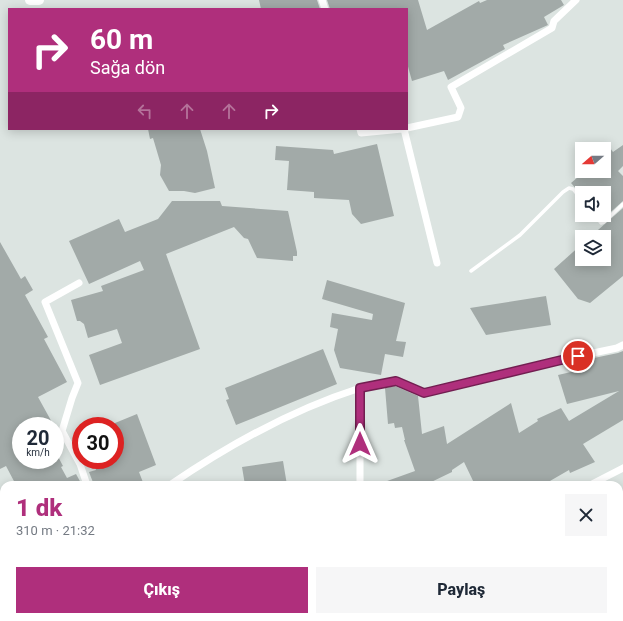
<!DOCTYPE html>
<html lang="tr">
<meta charset="utf-8">
<style>
:root{--surface:#fff;--page:#f6f6f7;--text:#1f2937;--muted:#747a83;--accent:#af2f7c}
body{margin:0;font-family:Roboto,sans-serif;background:var(--page);color:var(--text);height:100vh;display:flex;flex-direction:column;font-size:15px;white-space:nowrap}
*{box-sizing:border-box;margin:0}
p{font-size:13px;color:var(--muted)}
.icon{flex:none;width:22px;height:22px;fill:none;stroke:currentColor;stroke-width:2;stroke-linecap:round;stroke-linejoin:round}
.map{position:relative;flex:1;overflow:hidden}
.panel{position:absolute;left:0px;top:481px;width:623px;height:140px;display:flex;flex-direction:column;background:var(--surface);border-radius:12px 12px 0 0;box-shadow:0 2px 10px #0003}
.panel>*{flex:none}
.hud{position:absolute;left:8px;top:8px;width:400px;height:122px;border-radius:0px;box-shadow:0 2px 10px #0003;background:#af2f7c;color:#fff;overflow:hidden}
.needle{width:26px;rotate:250deg}
.fabs{position:absolute;left:575px;top:142px;display:grid;gap:8px}
.fabs a{display:grid;place-items:center;width:36px;height:36px;border-radius:0px;background:var(--surface);box-shadow:0 2px 10px #0003;font-size:20px}
.speed{position:absolute;left:12px;top:417px;display:flex;gap:8px;font-size:20px;font-weight:700;text-align:center}
.speed>*{display:grid;place-content:center;width:52px;height:52px;border-radius:50%;background:var(--surface);box-shadow:0 2px 10px #0003;line-height:1}
.speed small{font-size:10px;font-weight:400}
.speed .limit{border:6px solid #d22;background:#fff;color:#111}
.pin{position:absolute;display:grid;place-items:center;width:34px;height:34px;color:#fff;margin:-17px;border:2px solid #fff;border-radius:50%;box-shadow:0 1px 4px #0007}
.me{position:absolute;width:44px;margin:-22px;rotate:0deg;stroke-linejoin:round;filter:drop-shadow(0 0 3px #0008)}
.turn{display:flex;align-items:center;gap:14px;height:84px;padding:0 16px;font-size:18px}
.turn .icon{width:52px;height:52px;stroke-width:2.5}
.turn b{display:block;font-size:28px;line-height:34px}
.lanes{display:flex;align-items:center;height:38px;padding:0 16px;background:#0003;justify-content:center;gap:20px;direction:ltr}
.lanes .off{opacity:.35}
.round{display:grid;place-items:center;flex:none;width:42px;height:42px;border-radius:0px;background:var(--page)}
.headline{display:flex;align-items:center;justify-content:space-between;height:68px;padding:0 16px}
h1{font-size:24px;font-weight:800;line-height:30px;color:var(--accent)}
.cta{display:flex;gap:8px;margin-top:auto;padding:8px 16px}
.cta a{flex:1;height:46px;border-radius:0px;background:var(--accent);color:#fff;font-size:16px;font-weight:800;line-height:46px;text-align:center}
.cta a+a{background:var(--page);color:var(--text)}
.map>svg:first-child{display:block}
.building{fill:#a2aaa8}
.lines{fill:none;stroke-linecap:round;stroke-linejoin:round}
.path{stroke:#a1a8a5;stroke-width:1;stroke-dasharray:2 2;stroke-linecap:butt}
.lane{stroke:#fff;stroke-width:3.5}
.street{stroke:#fff;stroke-width:7}
.secondary{stroke:#fff;stroke-width:10}
.route-casing{stroke:#721f51;stroke-width:10}
.route{stroke:#af2f7c;stroke-width:7}
</style>
<div class="map">
<svg width="623" height="621" viewBox="0 0 623 621">
<rect width="100%" height="100%" fill="#dce4e1"/>
<path class="building" d="M 259,0 L 317,0 L 320,9 L 261,9 Z
M 327,0 L 418,0 L 427,30 L 479,1 L 480,3 L 487,0 L 561,0 L 564,5 L 544,17 L 548,25 L 503,45 L 505,49 L 448,80 L 444,71 L 412,81 L 407,63 L 407,9 L 330,9 Z
M 148,129 L 200,129 L 207,151 L 215,188 L 195,193 L 184,191 L 169,191 L 160,175 L 161,165 L 153,138 L 150,139 Z
M 377,144 L 394,216 L 361,224 L 352,214 L 349,200 L 314,198 L 314,192 L 287,190 L 289,161 L 275,160 L 276,146 L 333,150 L 334,154 Z
M 623,145 L 623,166 L 618,171 L 623,176 L 623,201 L 603,219 L 599,215 L 604,215 L 604,193 L 580,193 L 571,183 L 585,171 L 604,171 L 604,154 L 610,148 L 613,152 Z
M 172,201 L 220,201 L 222,206 L 288,211 L 297,252 L 297,256 L 293,256 L 293,261 L 257,258 L 248,239 L 244,238 L 234,227 L 166,254 L 200,349 L 100,385 L 89,355 L 122,343 L 117,329 L 88,338 L 84,324 L 80,321 L 77,321 L 71,300 L 103,291 L 101,286 L 144,270 L 140,261 L 89,284 L 69,241 L 119,219 L 125,232 L 158,219 Z
M 623,208 L 623,276 L 590,303 L 578,299 L 554,269 L 582,244 L 582,259 L 604,259 L 604,237 L 590,237 Z
M 0,242 L 21,279 L 25,276 L 33,290 L 25,295 L 48,337 L 44,339 L 67,382 L 38,397 L 54,426 L 21,426 L 21,460 L 55,460 L 55,451 L 63,466 L 61,467 L 67,478 L 76,474 L 82,485 L 16,485 L 6,466 L 0,469 Z
M 327,280 L 405,303 L 396,341 L 406,342 L 403,357 L 385,354 L 381,375 L 340,368 L 334,350 L 338,329 L 330,327 L 332,313 L 372,320 L 373,314 L 322,299 Z
M 546,296 L 551,325 L 486,335 L 470,308 Z
M 323,349 L 337,384 L 236,425 L 226,400 L 229,399 L 225,388 Z
M 623,351 L 623,420 L 583,444 L 595,462 L 570,473 L 569,470 L 543,485 L 475,485 L 464,462 L 452,470 L 452,472 L 425,485 L 376,485 L 415,471 L 404,440 L 405,440 L 402,427 L 395,428 L 394,423 L 388,424 L 385,388 L 395,386 L 418,396 L 422,434 L 444,426 L 447,444 L 511,403 L 519,433 L 538,421 L 537,419 L 561,408 L 569,421 L 619,391 L 567,404 L 558,375 L 571,372 L 570,363 L 618,353 Z
M 137,414 L 156,465 L 139,472 L 144,485 L 94,485 L 89,472 L 96,470 L 93,460 L 115,460 L 115,423 Z
M 283,461 L 287,485 L 245,485 L 242,467 Z"/>
<g class="lines">
<path class="path" d="M 176,617 L 178,621"/>
<path class="lane" d="M 595,215 L 601,223 L 604,222 L 623,204
M 471,271 L 520,235 L 563,192 L 569,188 L 573,189 L 582,200"/>
<path class="street" d="M 322,0 L 325,9
M 407,128 L 458,117 L 461,108 L 451,87 L 552,28 L 554,21 L 576,0
M 360,129 L 361,133 L 402,129
M 404,129 L 437,263
M 79,283 L 45,302 L 78,383 L 72,398 L 62,431 L 80,464 L 87,485
M 170,485 C 230,444 291,410 360,388
M 360,485 L 360,388 L 396,381 L 424,393 L 475,382 L 536,365 L 617,348 L 623,345
M 590,485 L 623,468
M 0,525 L 4,529
M 379,617 L 380,621"/>
<path class="secondary" d="M 30,0 L 39,0"/>
</g>
<g class="lines">
<defs>
<path id="route" d="M 360,444 L 360,388 L 396,381 L 424,393 L 578,356"/>
</defs>
<use href="#route" class="route-casing"/>
<use href="#route" class="route"/>
</g>
</svg>
<div class="fabs">
<a><svg class="needle" viewBox="-14 -14 28 28"><path d="M0-13l5 13h-10z" fill="#e53935"/><path d="M0 13l5-13h-10z" fill="#747a83"/></svg></a>
<a><svg class="icon" aria-label="sound" viewBox="0 0 24 24"><path d="M4 9h4l5-4v14l-5-4H4zM17 9q2 3 0 6"/></svg></a>
<a><svg class="icon" aria-label="layers" viewBox="0 0 24 24"><path d="M12 4l9 5-9 5-9-5zM3 14l9 5 9-5"/></svg></a>
</div>
<div class="speed"><div>20<small>km/h</small></div><div class="limit">30</div></div>
<div class="pin" style="left:578px;top:356px;background:#d93025"><svg class="icon" aria-label="arrive" viewBox="0 0 24 24"><path d="M6 21V4h12l-3 4 3 4H6"/></svg></div>
<svg class="me" style="left:360px;top:444px" viewBox="-20 -20 40 40"><path d="M0-17L14 15 0 8-14 15z" fill="#af2f7c" stroke="#fff" stroke-width="4"/></svg>
<div class="hud">
<div class="turn"><svg class="icon" aria-label="right" viewBox="0 0 24 24"><path d="M7 20v-9h11M14 6l5 5-5 5"/></svg><div><b>60 m</b>Sağa dön</div></div>
<div class="lanes"><svg class="icon off" aria-label="left" viewBox="0 0 24 24"><path d="M17 20v-9H6M10 6l-5 5 5 5"/></svg><svg class="icon off" aria-label="ahead" viewBox="0 0 24 24"><path d="M12 20V5M6 11l6-6 6 6"/></svg><svg class="icon off" aria-label="ahead" viewBox="0 0 24 24"><path d="M12 20V5M6 11l6-6 6 6"/></svg><svg class="icon" aria-label="right" viewBox="0 0 24 24"><path d="M7 20v-9h11M14 6l5 5-5 5"/></svg></div>
</div>
<section class="panel">
<div class="headline"><div><h1>1 dk</h1><p>310 m · 21:32</p></div><a class="round"><svg class="icon" aria-label="close" viewBox="0 0 24 24"><path d="M6 6l12 12M18 6L6 18"/></svg></a></div>
<div class="cta"><a>Çıkış</a><a>Paylaş</a></div>
</section>
</div>
